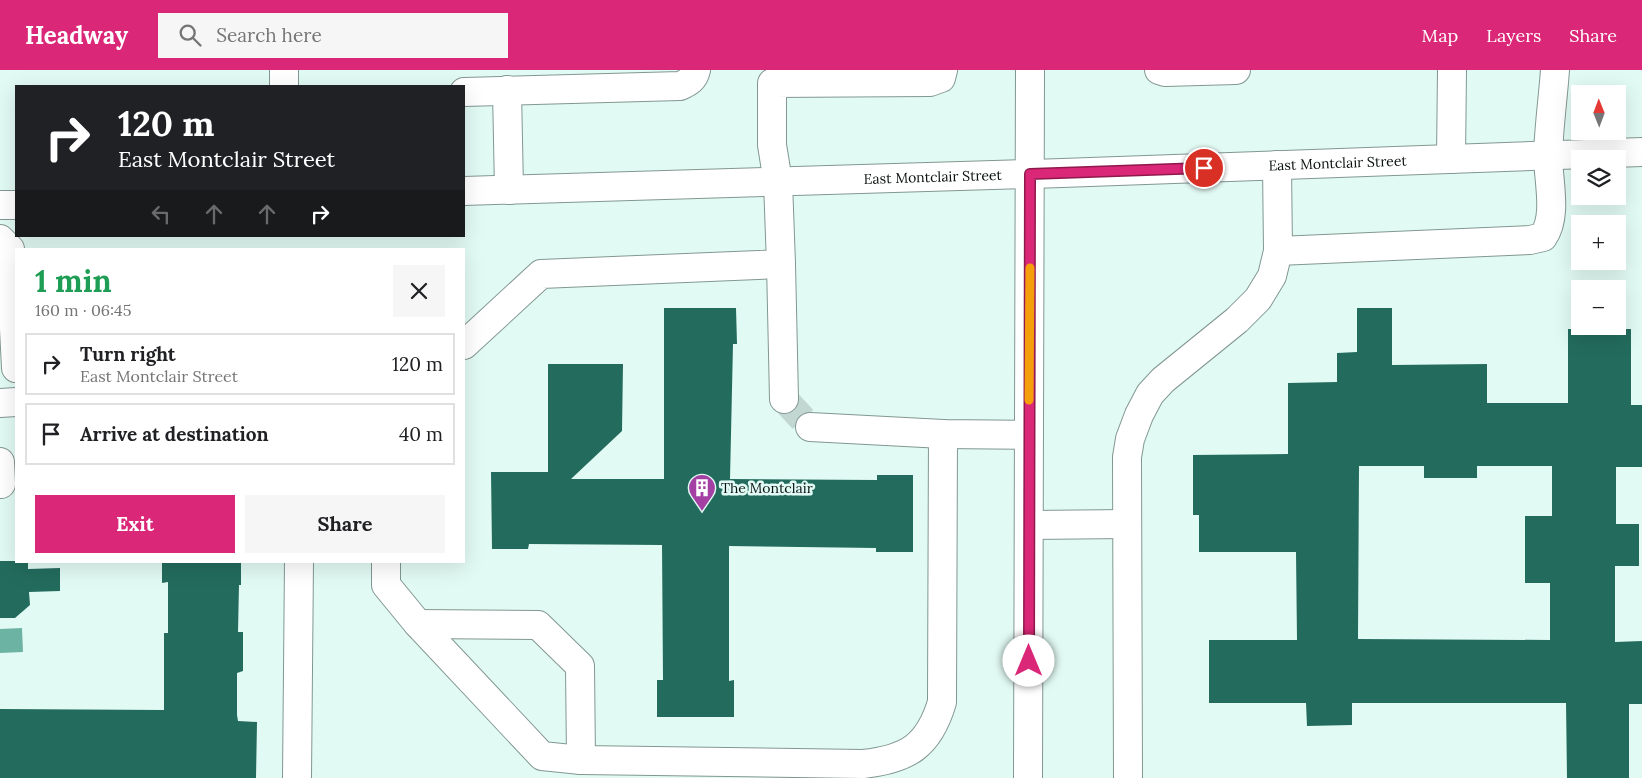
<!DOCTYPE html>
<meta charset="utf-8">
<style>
:root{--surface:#fff;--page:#f6f6f6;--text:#202124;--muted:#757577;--line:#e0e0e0;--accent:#db2777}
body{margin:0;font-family:Lora,serif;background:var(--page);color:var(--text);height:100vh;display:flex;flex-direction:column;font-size:19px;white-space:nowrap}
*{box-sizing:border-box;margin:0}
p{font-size:16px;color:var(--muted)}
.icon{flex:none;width:28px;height:28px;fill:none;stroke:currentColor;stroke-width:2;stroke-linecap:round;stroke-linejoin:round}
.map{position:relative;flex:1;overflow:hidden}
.details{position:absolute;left:15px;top:178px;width:450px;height:315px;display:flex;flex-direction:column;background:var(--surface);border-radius:0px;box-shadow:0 5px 20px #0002}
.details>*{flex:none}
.guide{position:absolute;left:15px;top:15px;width:450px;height:152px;border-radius:0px;box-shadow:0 5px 20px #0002;background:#202124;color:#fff;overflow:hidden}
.needle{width:32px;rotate:359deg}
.tools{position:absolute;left:1571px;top:15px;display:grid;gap:10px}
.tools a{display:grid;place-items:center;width:55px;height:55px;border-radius:0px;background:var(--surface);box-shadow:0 5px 20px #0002;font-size:25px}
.pin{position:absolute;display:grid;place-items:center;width:42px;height:42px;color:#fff;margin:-21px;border:2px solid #fff;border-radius:50%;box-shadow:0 1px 5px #0007}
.me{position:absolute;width:55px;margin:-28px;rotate:0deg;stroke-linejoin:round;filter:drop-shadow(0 0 4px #0008)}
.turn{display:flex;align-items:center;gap:18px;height:105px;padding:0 20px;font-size:22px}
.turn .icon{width:65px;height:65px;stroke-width:2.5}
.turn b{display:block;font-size:35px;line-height:42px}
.lanes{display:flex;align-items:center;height:48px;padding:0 20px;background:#0003;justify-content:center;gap:25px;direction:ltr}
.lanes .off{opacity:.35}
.round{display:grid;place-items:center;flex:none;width:52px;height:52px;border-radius:0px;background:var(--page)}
.summary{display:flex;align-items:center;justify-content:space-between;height:85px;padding:0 20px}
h1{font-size:30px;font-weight:700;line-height:38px;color:#1e9e55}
.primary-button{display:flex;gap:10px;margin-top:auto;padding:10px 20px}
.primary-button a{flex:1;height:58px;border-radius:0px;background:var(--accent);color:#fff;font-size:20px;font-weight:700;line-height:58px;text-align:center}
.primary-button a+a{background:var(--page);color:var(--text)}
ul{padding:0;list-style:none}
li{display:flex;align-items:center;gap:15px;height:62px;margin:0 10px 8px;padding:0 10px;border:2px solid var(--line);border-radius:0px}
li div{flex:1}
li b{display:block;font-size:19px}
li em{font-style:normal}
header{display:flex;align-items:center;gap:30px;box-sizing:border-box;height:70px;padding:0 25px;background:var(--accent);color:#fff}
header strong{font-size:24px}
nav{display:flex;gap:28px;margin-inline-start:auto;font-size:18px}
.search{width:350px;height:45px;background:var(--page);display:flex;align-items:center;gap:12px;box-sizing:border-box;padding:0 18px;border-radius:0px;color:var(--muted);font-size:19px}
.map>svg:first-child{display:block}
.water{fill:#6db3a3}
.building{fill:#236c5d;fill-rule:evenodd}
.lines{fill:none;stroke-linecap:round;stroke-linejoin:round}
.minor-tunnel{stroke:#c2d7d2;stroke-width:28;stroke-dasharray:28 14;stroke-linecap:butt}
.minor-casing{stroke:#829792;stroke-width:30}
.minor{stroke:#fff;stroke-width:28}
.route-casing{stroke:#8e194d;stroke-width:12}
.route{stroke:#db2777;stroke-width:9}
.slow{stroke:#f59e0b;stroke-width:9}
.labels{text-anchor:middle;stroke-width:5;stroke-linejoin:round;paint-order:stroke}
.street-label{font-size:14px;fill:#0a1210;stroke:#e2faf4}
.poi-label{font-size:14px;fill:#0a1210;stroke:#e2faf4;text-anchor:start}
</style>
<header>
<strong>Headway</strong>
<div class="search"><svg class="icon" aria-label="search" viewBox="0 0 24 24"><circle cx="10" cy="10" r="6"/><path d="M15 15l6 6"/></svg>Search here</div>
<nav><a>Map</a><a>Layers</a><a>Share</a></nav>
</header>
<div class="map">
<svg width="1642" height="708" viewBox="0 0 1642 708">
<rect width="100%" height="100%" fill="#e2faf4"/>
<path class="water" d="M 22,558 L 23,582 L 0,583 L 0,559 Z"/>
<path class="building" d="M 664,238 L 736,238 L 737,274 L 733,274 L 730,409 L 877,410 L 877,405 L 913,405 L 913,482 L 876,482 L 876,478 L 729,476 L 729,611 L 734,610 L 734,647 L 657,647 L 657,610 L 663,610 L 662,475 L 529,474 L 528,479 L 492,479 L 491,402 L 548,402 L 548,294 L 623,294 L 622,361 L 571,409 L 664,409 Z
M 1357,238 L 1392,238 L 1392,295 L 1487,294 L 1487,333 L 1568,333 L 1568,259 L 1631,259 L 1631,335 L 1642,335 L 1642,397 L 1616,397 L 1616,454 L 1639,454 L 1639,496 L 1615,496 L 1615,572 L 1642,571 L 1642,634 L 1629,634 L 1629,708 L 1567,708 L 1566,633 L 1352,633 L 1352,655 L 1307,656 L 1306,633 L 1209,633 L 1209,570 L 1297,570 L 1296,482 L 1199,482 L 1199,445 L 1193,445 L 1193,385 L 1288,384 L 1288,313 L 1337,312 L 1337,283 L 1357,282 ZM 1359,396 L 1424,396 L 1424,408 L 1477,408 L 1477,396 L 1552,396 L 1552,446 L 1525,446 L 1525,513 L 1550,513 L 1550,570 L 1358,569 Z
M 0,491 L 28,491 L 28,499 L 60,498 L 60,521 L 29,522 L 30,535 L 15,548 L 0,548 Z
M 162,491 L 241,491 L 241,515 L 239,515 L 238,562 L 243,562 L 243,601 L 237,603 L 237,645 L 238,651 L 257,652 L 256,708 L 0,708 L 0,639 L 164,640 L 164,563 L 168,563 L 168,512 L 162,513 Z"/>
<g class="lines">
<path class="minor-tunnel" d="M 784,329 L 810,357"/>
<defs>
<g id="minor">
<path d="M 284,0 L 284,16"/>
<path d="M 1159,0 L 1165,2 L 1236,0"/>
<path d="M 507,20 L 509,120"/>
<path d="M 464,22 L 680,16 C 689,12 694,9 696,0"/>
<path d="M 1451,89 L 1452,0"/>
<path id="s1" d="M 464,121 L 1062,103 L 1642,82"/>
<path d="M 0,135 L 16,135"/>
<path d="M 0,169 L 10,179 L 16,298"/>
<path d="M 1278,181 L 1530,170 L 1543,167 C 1558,146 1548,110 1548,85 C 1549,56 1553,28 1555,0"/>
<path d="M 781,194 L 784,329"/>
<path d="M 464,275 L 541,204 L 781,194 L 778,112 L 772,75 L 772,13 L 930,12 L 941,8 L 943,0"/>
<path d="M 0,333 L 16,332"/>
<path d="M 810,357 L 943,364 L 1029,365"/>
<path d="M 0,392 L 1,414"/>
<path d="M 1029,455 L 1127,454"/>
<path d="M 386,491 L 386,515 L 418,554 L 542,686 L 581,690 L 863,694 C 908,689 929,676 942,632 L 943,364"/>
<path d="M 418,554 L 538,555 L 580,596 L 581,690"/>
<path d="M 297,708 L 299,491"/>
<path d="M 1028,708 L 1030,0"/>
<path d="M 1128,708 L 1127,387 L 1130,369 L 1139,345 L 1150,324 L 1163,310 L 1237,250 L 1258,229 L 1272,206 L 1278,181 L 1277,95"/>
</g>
</defs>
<use href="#minor" class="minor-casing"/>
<use href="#minor" class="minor"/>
</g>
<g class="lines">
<defs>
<path id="route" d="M 1029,591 L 1030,104 L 1204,98"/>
</defs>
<use href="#route" class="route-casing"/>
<use href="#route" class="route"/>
<path class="slow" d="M 1029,330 L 1030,198"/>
</g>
<defs>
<symbol id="building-pin" viewBox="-11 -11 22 30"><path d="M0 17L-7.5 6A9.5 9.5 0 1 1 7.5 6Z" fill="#a43fa4" stroke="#e2faf4"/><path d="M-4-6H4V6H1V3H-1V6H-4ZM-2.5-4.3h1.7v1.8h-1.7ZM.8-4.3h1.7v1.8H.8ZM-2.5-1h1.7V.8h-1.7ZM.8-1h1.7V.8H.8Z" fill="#fff"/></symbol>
</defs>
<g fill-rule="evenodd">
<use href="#building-pin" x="686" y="402" width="32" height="43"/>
</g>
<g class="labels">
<g class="street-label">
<text dy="5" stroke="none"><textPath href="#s1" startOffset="874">East Montclair Street</textPath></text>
<text dy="5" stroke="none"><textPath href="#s1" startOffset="469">East Montclair Street</textPath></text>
</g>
<g class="poi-label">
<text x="721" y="423">The Montclair</text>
</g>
</g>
</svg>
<div class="tools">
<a><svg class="needle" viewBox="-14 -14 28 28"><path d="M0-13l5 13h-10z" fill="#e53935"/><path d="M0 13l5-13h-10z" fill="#757577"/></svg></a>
<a><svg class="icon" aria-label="layers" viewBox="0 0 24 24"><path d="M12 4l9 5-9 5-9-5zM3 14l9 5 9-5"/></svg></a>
<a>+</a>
<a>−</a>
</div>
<div class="pin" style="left:1204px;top:98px;background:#d93025"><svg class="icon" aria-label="arrive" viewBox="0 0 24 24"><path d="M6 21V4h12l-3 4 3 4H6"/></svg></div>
<svg class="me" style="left:1029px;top:591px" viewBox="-20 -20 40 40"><circle r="19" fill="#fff"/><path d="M0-13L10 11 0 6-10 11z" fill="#db2777"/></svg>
<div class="guide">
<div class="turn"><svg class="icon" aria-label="right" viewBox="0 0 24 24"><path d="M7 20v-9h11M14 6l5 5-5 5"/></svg><div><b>120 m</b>East Montclair Street</div></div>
<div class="lanes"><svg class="icon off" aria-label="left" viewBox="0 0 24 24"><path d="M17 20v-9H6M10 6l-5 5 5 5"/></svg><svg class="icon off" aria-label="ahead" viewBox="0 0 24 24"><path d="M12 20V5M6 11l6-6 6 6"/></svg><svg class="icon off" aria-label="ahead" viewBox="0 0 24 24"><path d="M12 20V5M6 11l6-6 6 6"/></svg><svg class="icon" aria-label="right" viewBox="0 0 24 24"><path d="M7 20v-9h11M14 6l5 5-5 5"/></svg></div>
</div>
<section class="details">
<div class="summary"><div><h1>1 min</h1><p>160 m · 06:45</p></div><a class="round"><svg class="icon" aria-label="close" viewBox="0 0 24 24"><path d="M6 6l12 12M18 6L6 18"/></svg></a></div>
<ul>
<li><svg class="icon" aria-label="right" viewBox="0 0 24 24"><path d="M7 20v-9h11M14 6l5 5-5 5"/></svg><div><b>Turn right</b><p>East Montclair Street</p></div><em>120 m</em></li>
<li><svg class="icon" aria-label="arrive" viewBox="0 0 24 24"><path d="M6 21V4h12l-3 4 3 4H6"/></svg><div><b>Arrive at destination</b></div><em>40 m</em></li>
</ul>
<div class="primary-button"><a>Exit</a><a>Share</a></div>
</section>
</div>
